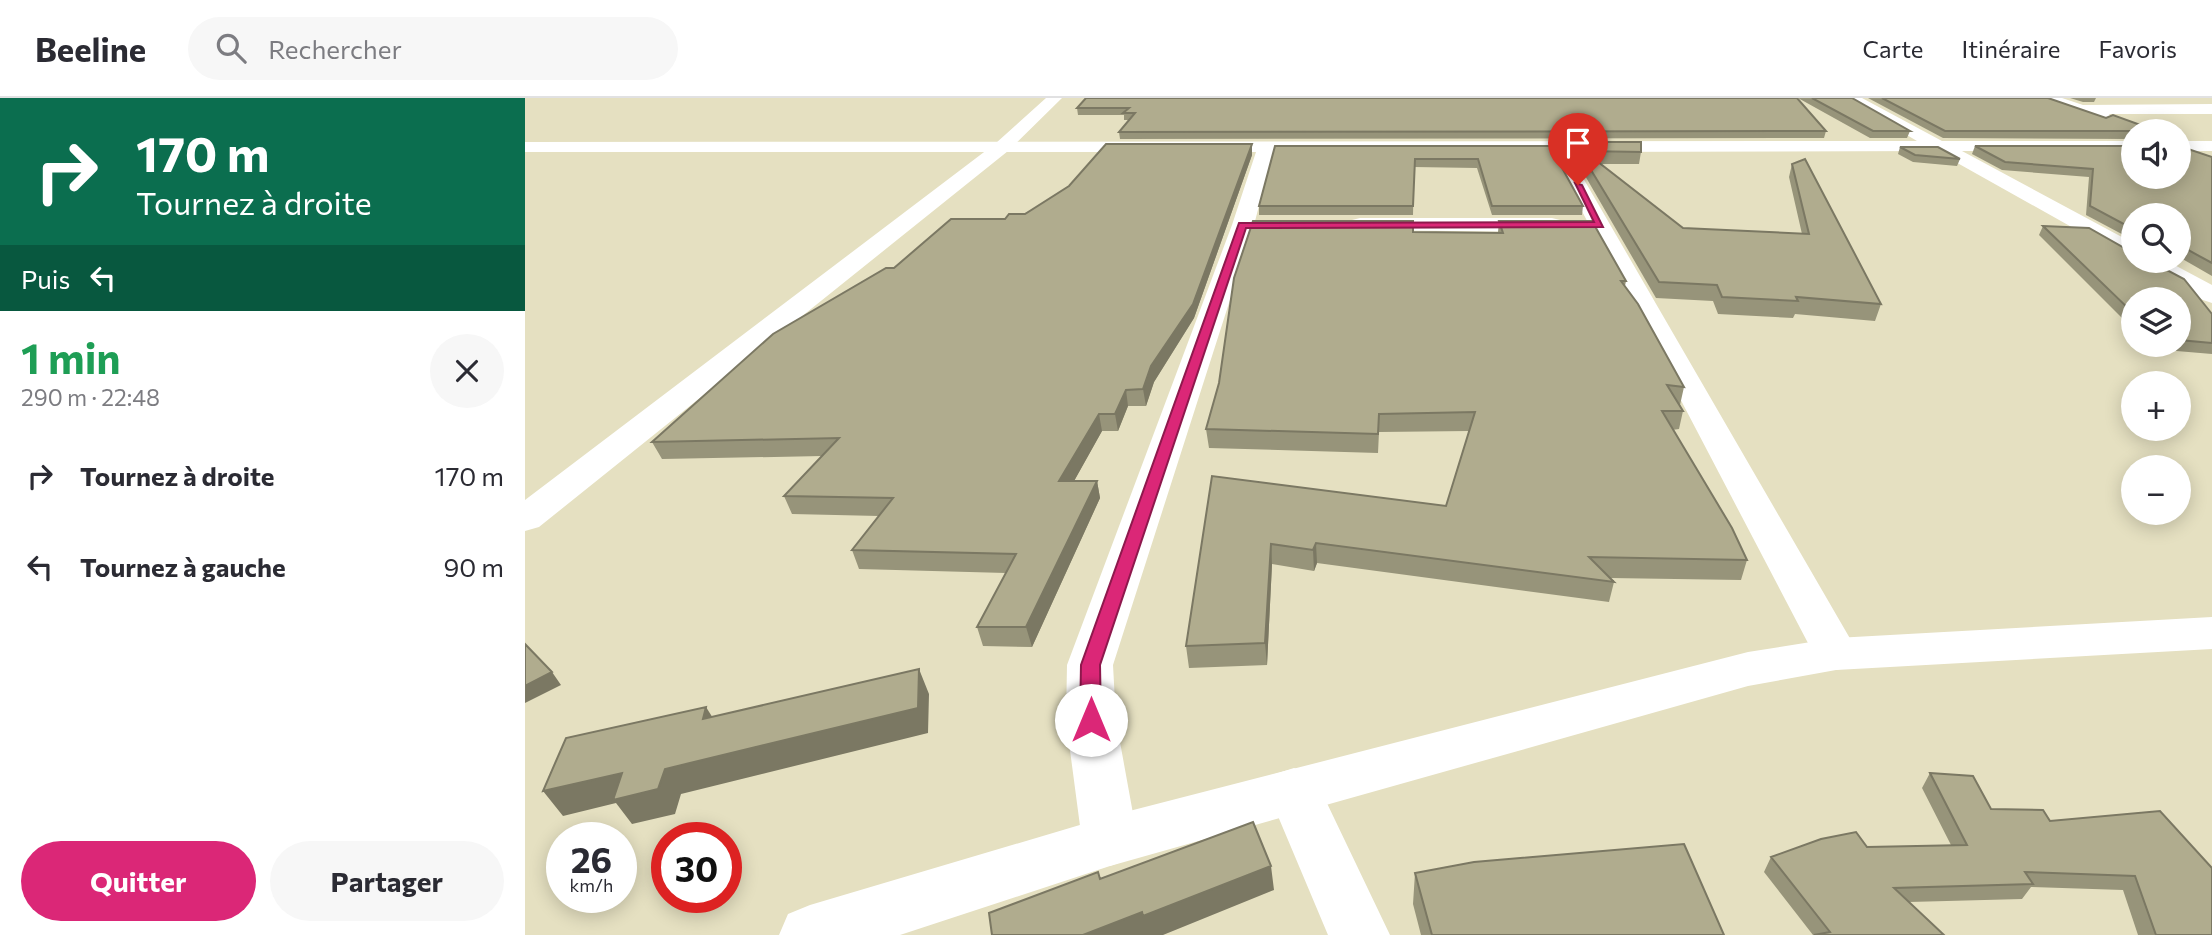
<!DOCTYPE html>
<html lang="fr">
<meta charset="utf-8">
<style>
:root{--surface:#fff;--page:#f7f7f7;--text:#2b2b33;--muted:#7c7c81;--line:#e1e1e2;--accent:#db2777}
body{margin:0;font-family:Commissioner,sans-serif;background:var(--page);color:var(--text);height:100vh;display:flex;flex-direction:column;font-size:26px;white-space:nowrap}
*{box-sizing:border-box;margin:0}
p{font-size:23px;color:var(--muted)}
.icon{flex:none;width:38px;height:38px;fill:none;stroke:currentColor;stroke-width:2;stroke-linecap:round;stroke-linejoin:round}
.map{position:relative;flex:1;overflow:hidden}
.panel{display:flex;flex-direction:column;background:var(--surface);width:525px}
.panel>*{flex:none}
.banner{background:#0b6e4f;color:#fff;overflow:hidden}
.controls{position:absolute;left:1596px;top:21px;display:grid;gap:14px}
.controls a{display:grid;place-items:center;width:70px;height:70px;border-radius:50%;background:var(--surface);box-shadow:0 4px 18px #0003;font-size:35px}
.speed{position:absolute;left:21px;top:724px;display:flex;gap:14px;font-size:35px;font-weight:700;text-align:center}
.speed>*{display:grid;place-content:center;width:91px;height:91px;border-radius:50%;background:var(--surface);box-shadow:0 4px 18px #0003;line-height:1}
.speed small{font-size:18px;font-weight:400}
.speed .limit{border:10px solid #d22;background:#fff;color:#111}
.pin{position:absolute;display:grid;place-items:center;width:60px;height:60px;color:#fff;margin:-72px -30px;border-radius:50% 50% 50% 0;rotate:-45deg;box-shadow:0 0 7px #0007}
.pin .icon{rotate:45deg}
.me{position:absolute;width:77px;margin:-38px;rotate:0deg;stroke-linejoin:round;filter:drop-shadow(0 0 5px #0008)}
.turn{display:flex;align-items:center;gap:24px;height:147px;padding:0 21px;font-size:32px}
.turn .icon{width:91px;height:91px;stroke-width:2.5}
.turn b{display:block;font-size:49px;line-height:60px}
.then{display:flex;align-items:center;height:66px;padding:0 21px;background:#0003;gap:14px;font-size:26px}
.round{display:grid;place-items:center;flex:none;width:74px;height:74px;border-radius:37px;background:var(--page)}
.head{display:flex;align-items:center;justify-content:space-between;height:119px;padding:0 21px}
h1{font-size:42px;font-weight:700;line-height:52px;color:#1e9e55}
.action{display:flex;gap:14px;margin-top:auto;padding:14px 21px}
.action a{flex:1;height:80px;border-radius:42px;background:var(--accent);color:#fff;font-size:28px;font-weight:700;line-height:80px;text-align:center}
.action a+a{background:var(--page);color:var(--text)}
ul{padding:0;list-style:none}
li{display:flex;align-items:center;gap:21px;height:91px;padding:0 21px}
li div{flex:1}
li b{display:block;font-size:26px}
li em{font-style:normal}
header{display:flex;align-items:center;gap:42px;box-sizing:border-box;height:98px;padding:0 35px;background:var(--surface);border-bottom:2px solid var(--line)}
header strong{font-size:33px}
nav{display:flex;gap:38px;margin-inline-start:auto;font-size:24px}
.search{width:490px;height:63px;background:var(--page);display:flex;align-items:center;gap:18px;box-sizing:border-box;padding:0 24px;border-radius:38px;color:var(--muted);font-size:26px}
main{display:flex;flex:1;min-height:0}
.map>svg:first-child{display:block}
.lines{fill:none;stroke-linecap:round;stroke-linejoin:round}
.street{fill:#fff;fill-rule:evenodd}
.secondary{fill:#fff;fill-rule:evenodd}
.primary{fill:#fff;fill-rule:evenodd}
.wall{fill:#97947a}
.shaded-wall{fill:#7b7863}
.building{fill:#b0ac8e;stroke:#7b7863;stroke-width:2}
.route{fill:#db2777;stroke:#8e194d;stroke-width:2}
</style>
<header>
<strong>Beeline</strong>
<div class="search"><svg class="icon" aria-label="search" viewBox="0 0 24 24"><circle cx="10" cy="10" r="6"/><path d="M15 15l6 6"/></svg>Rechercher</div>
<nav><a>Carte</a><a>Itinéraire</a><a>Favoris</a></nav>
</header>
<main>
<section class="panel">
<div class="banner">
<div class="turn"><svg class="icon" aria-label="right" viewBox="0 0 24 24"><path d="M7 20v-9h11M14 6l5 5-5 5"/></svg><div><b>170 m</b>Tournez à droite</div></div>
<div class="then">Puis<svg class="icon" aria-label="left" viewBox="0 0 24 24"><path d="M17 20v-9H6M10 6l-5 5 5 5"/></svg></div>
</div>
<div class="head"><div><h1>1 min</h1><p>290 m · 22:48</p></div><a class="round"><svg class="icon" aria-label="close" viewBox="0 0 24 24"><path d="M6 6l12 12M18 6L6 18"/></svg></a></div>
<ul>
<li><svg class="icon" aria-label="right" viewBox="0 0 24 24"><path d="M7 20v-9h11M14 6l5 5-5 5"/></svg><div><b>Tournez à droite</b></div><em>170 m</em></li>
<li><svg class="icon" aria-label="left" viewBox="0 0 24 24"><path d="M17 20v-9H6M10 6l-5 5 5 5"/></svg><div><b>Tournez à gauche</b></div><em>90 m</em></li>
</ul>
<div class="action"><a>Quitter</a><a>Partager</a></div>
</section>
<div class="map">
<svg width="1687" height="837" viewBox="0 0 1687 837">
<rect width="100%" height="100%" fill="#e5e0c1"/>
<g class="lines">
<path class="street" d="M 1319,0 L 1337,0 L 1417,43 L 1608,43 L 1608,53 L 1437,53 L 1608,145 L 1608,161 L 1600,159 L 1411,53 L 1043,54 L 1334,556 L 1327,568 L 1311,572 L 1295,568 L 1026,54 L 748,54 L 729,127 L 588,567 L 591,622 L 613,743 L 605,761 L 585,768 L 565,761 L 557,743 L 541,622 L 542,567 L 707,127 L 731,54 L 0,54 L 0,44 L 1392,43 Z
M 1516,0 L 1537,0 L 1558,7 L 1687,6 L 1687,16 L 1584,16 L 1587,20 L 1579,25 L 1518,3 Z
M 1654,43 L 1687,43 L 1687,53 L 1654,53 Z
M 835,120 L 1027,120 L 1035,122 L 1038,127 L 1035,132 L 1027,134 L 827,132 L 824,127 L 827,122 Z
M 1613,163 L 1642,163 L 1687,187 L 1687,205 L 1678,202 L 1617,168 Z
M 769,670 L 788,676 L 865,837 L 803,837 L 742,692 L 750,676 Z"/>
<path class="secondary" d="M 521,0 L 537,0 L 483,53 L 14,429 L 0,433 L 0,402 L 471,45 Z"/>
<path class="primary" d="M 1687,519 L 1687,551 L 1311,572 L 1223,588 L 585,768 L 375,837 L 254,837 L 263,816 L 285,807 L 585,718 L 1223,554 L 1311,540 Z"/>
</g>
<path class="wall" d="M 561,0 L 1301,33 L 1299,40 L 595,41 L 594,34 L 604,22 L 599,22 L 599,17 L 553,17 L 552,10 Z
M 1273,0 L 1327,0 L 1385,33 L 1382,40 L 1345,40 Z
M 1343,0 L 1523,0 L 1608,33 L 1608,41 L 1418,40 Z
M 1545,0 L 1571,0 L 1569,4 L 1558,4 Z
M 1049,44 L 1116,54 L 1114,66 L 1075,66 L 1158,130 L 1277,136 L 1264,79 L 1267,66 L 1356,206 L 1350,223 L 1270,216 L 1268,220 L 1193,216 L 1188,203 L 1131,200 L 1048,57 Z
M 727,46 L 727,57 L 669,220 L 629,284 L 621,308 L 603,308 L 593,333 L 577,333 L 549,383 L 572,383 L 575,400 L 507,549 L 458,548 L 452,529 L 481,475 L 334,471 L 327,452 L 354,418 L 267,416 L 259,398 L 297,358 L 137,361 L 127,344 L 369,170 L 480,121 Z
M 750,48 L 1025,48 L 1058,108 L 1057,117 L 967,117 L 952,70 L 889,69 L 888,117 L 734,117 L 734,108 Z
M 1450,48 L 1657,49 L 1687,59 L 1687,178 L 1654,159 L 1654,117 L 1608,117 L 1608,142 L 1561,117 L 1564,79 L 1477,72 L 1447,56 Z
M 1375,49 L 1435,61 L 1432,68 L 1388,64 L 1373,56 Z
M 974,123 L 1101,183 L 1100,188 L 1159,289 L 1155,307 L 1158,313 L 1154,331 L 1147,332 L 1222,462 L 1216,482 L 1085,480 L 1089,484 L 1084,504 L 792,465 L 789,473 L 747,466 L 742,567 L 664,570 L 661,548 L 687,378 L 921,408 L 944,333 L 854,334 L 853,355 L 684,350 L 681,331 L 888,134 L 973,134 Z
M 1518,128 L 1603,152 L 1687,216 L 1687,256 L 1628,251 L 1624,247 L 1654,247 L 1654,201 L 1608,201 L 1608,231 L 1514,137 Z
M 1405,675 L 1466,711 L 1525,723 L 1635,713 L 1687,837 L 1613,837 L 1598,792 L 1506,789 L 1497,801 L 1384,804 L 1419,837 L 1288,837 L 1239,774 L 1246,759 L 1342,749 L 1426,747 L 1397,690 Z
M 890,775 L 1199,837 L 896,837 L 888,806 Z"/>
<path class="shaded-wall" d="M 727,46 L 727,57 L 669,220 L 629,284 L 621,308 L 618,291 L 626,268 Z
M 601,292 L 603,308 L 593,333 L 590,316 Z
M 574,316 L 577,333 L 539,401 L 534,383 Z
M 572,383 L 575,400 L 507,549 L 501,529 Z
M 791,445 L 792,465 L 789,473 L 788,452 Z
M 746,446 L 747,466 L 742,567 L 740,545 Z
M 394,571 L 404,596 L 403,635 L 156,696 L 150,716 L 107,726 L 91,705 L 38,718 L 18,693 L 97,675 L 140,671 Z
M 27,574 L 36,587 L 0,605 L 0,588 Z
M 181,609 L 196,633 L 178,621 Z
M 746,768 L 749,792 L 638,837 L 623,837 L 618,818 Z
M 617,814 L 623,837 L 558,837 Z"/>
<path class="building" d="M 561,0 L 1272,0 L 1301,33 L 594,34 L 610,15 L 598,15 L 604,10 L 552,10 Z
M 1287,0 L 1327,0 L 1385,33 L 1348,33 Z
M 1357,0 L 1523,0 L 1581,20 L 1588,17 L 1632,33 L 1420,33 Z
M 1654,41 L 1655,42 L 1657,49 L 1687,59 L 1687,165 L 1654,147 L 1654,117 L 1608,117 L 1608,131 L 1565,108 L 1568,71 L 1480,64 L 1450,48 L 1608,48 L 1608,79 L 1654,79 Z
M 1049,44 L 1116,44 L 1116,54 L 1059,53 L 1158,130 L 1284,136 L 1267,66 L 1280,61 L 1356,206 L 1271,199 L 1273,203 L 1197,199 L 1192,187 L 1134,184 Z
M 581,46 L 727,46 L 668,206 L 626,268 L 618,291 L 601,292 L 590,316 L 574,316 L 534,383 L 572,383 L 501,529 L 452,529 L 491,456 L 327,452 L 368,400 L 259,398 L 314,340 L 127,344 L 248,236 L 361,170 L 369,170 L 426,121 L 480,121 L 484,116 L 500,116 L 544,88 Z
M 750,48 L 1025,48 L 1058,108 L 967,108 L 953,61 L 890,61 L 888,108 L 734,108 Z
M 1375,49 L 1413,49 L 1435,61 L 1390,57 Z
M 728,123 L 888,123 L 888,134 L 978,135 L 974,123 L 1067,123 L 1101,183 L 1096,183 L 1113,206 L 1159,289 L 1142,287 L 1158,313 L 1137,313 L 1207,430 L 1222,462 L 1064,459 L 1089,484 L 791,445 L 788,452 L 746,446 L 740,545 L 661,548 L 687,378 L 921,408 L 950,314 L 854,316 L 853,336 L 681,331 L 694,285 L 709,180 Z
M 1518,128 L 1564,130 L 1603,152 L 1608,153 L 1608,163 L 1625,163 L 1659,181 L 1687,216 L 1687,245 L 1654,242 L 1654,201 L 1608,201 L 1608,215 Z
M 0,546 L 27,574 L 0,588 Z
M 394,571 L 393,610 L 140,671 L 133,691 L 88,702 L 97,675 L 18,693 L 41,640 L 181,609 L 178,621 Z
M 1405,675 L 1448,678 L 1466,711 L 1518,712 L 1525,723 L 1635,713 L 1687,770 L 1687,837 L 1631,837 L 1610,778 L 1500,774 L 1508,786 L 1369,790 L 1419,837 L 1289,837 L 1305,834 L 1246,759 L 1296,741 L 1331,734 L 1342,749 L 1442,747 Z
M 728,724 L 746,768 L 618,818 L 617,814 L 558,837 L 467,837 L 464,815 L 573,774 L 575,781 Z
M 1159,746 L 1199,837 L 907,837 L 890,775 L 949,764 Z"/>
<path class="route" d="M 1050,85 L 1057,87 L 1078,129 L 721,130 L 575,567 L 576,622 L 573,627 L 566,630 L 558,627 L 555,622 L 556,567 L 714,125 L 1069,124 Z"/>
</svg>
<div class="controls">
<a><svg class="icon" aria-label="sound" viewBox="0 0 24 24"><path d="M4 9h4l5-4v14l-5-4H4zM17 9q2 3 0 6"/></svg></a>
<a><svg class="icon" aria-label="search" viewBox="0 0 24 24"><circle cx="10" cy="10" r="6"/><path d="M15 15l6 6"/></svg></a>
<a><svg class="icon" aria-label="layers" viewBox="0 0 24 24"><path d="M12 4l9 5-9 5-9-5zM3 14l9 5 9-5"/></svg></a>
<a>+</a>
<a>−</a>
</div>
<div class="speed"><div>26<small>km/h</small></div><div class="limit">30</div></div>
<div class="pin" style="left:1053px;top:87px;background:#d93025"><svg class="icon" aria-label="arrive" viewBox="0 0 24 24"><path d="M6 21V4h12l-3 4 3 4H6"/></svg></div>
<svg class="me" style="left:566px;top:622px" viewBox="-20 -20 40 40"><circle r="19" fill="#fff"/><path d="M0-13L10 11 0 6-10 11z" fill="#db2777"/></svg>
</div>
</main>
